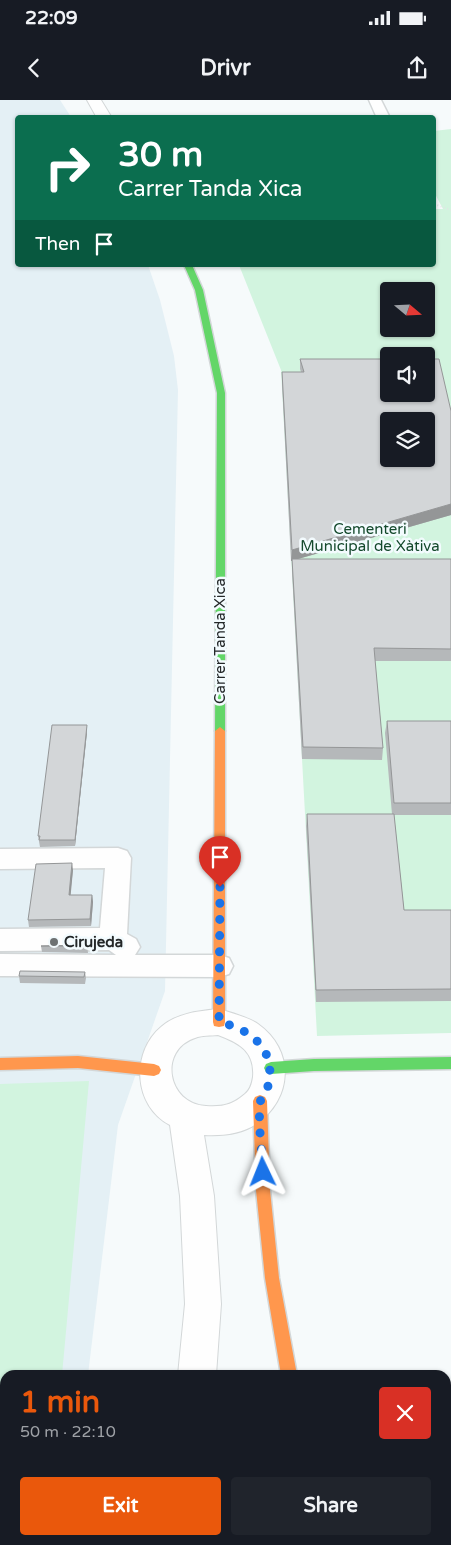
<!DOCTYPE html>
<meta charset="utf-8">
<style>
:root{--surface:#171b24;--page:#20242c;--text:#f1f3f6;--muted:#9ea1a6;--accent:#ea580c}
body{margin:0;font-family:"Varela Round",sans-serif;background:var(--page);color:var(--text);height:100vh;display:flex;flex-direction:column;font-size:19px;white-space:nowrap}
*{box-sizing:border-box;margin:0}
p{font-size:16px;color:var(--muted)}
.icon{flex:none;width:28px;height:28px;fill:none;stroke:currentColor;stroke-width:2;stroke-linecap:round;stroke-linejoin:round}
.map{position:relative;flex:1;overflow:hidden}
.sheet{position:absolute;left:0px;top:1270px;width:451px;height:175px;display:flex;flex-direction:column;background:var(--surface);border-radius:15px 15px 0 0;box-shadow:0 1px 4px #0004}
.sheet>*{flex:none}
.top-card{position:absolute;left:15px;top:15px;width:421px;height:152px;border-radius:5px;box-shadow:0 1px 4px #0004;background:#0b6e4f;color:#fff;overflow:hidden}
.needle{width:32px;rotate:109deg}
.controls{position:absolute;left:380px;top:182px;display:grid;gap:10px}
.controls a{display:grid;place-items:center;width:55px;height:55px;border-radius:5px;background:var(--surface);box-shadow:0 1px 4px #0004;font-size:25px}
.pin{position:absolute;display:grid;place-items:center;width:42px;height:42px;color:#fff;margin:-51px -21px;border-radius:50% 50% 50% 0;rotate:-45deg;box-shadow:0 0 5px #0007}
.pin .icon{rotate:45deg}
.me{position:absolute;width:55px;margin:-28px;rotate:358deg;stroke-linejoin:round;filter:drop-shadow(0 0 4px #0008)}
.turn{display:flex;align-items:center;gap:18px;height:105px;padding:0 20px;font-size:22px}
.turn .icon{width:65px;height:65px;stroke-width:2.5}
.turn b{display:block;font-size:35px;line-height:42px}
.then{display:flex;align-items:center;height:48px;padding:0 20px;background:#0003;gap:10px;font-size:19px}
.round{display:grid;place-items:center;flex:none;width:52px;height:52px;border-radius:5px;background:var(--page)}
.overview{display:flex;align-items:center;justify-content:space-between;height:85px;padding:0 20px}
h1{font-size:30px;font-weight:700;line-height:38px;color:var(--accent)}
.primary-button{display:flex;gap:10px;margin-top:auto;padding:10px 20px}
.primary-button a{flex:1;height:58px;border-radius:5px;background:var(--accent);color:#fff;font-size:20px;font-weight:700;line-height:58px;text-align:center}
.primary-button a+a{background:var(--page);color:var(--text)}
.status{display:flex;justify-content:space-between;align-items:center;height:35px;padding:0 25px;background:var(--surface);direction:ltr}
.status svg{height:14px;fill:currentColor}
header{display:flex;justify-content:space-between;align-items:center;height:65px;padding:0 20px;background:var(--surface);font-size:22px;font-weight:700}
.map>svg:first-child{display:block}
.built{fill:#e4f0f5}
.green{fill:#d2f4df;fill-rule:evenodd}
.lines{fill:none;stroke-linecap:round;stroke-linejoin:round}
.lane-casing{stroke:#d3d7d8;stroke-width:3}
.street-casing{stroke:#d3d7d8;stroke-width:2}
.fast-casing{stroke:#d3d7d8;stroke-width:3}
.slow-casing{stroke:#d3d7d8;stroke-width:3}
.jam-casing{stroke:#d3d7d8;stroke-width:3}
.path{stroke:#e2e4e4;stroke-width:2;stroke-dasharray:1 2.5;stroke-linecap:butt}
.lane{fill:#fefefe;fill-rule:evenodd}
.street{fill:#fefefe;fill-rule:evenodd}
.fast{fill:#63d668;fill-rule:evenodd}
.slow{fill:#ff974d;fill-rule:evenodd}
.jam{fill:#b3261e;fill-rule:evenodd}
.wall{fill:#b5b8ba}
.shaded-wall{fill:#949697}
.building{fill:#d3d6d8;stroke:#949697;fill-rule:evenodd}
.route{stroke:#1a73e8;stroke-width:9;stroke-dasharray:0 16.2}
.poi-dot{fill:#6d7172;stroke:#f3fbfe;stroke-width:2}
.labels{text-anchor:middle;stroke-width:5;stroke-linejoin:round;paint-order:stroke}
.park-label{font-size:15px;fill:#14492c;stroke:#f3fbfe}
.street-label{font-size:15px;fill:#232728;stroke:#f3fbfe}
.poi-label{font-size:15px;font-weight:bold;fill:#232728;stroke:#f3fbfe;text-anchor:start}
</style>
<div class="status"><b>22:09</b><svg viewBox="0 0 49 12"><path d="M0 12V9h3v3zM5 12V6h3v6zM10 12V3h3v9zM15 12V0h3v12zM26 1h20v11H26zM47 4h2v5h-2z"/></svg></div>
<header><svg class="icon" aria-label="back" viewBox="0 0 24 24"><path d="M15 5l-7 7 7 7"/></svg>Drivr<svg class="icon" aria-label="share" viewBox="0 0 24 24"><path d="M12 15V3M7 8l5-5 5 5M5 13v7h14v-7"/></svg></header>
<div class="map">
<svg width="451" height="1445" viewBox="0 0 451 1445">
<rect width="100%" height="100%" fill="#f6fafb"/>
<path class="built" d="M 0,0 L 60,0 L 71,17 L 18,18 L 18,165 L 148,165 L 160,200 L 174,256 L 178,290 L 165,891 L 118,1025 L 88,1275 L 5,1275 L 5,1440 L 69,1440 L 68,1445 L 0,1445 Z"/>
<path class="green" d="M 451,29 L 451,933 L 317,936 L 281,270 L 239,165 L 434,165 L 434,109 L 443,109 L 434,92 L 434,31 ZM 389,191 L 426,191 L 426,229 L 389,229 ZM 389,256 L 426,256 L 426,294 L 389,294 ZM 389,321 L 426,321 L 426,359 L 389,359 Z
M 89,981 L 62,1275 L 5,1275 L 5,1440 L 31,1440 L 24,1445 L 0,1445 L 0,984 Z"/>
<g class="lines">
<defs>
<path id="lane" d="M 369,0 L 381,0 L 390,18 L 377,18 Z
M 118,748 L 127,751 L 131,758 L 127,834 L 136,839 L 140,847 L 135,855 L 219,855 L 229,858 L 233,866 L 229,874 L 219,877 L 0,876 L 0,854 L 116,855 L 109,850 L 0,851 L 0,829 L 100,828 L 105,768 L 0,769 L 0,749 Z"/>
<path id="street" d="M 87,0 L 101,0 L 112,18 L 97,18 Z
M 219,909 C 231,913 248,917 258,924 C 295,950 293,999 256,1024 C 242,1034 221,1036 204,1035 L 214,1096 L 221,1204 L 216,1275 L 178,1275 L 185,1204 L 180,1096 L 170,1025 C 133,1006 131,952 161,927 C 177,913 199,911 219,909 ZM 218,935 C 240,943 255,952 253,977 C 252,984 250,990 245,994 C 232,1005 223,1007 206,1006 C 167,1004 158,950 195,938 C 202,935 211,936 218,935 Z"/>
<path id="fast" d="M 184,165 L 192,165 L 203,190 L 225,293 L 225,631 L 220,635 L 215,631 L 217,293 L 195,190 Z
M 451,957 L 451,969 L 314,971 L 271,974 L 266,972 L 264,968 L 266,964 L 271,962 L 314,959 Z
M 157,1440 L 176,1440 L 174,1445 L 155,1445 Z"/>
<path id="slow" d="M 220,627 L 225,631 L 225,922 L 224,926 L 219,927 L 214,926 L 213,922 L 215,631 Z
M 78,956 L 154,964 L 159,966 L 161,970 L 159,974 L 154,976 L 78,968 L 0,970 L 0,958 Z
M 260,995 L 265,997 L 267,1001 L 270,1090 L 279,1178 L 297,1275 L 281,1275 L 265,1178 L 256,1090 L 253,1001 L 255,997 Z"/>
<path id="jam" d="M 446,1433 L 451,1435 L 451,1445 L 438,1445 L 436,1440 L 446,1440 Z"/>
</defs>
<use href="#lane" class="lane-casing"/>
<use href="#street" class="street-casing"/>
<use href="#fast" class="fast-casing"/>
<use href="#slow" class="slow-casing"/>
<use href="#jam" class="jam-casing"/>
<path class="path" d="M 434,104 L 451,110"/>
<use href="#lane" class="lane"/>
<use href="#street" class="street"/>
<use href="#fast" class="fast"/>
<use href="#slow" class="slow"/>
<use href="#jam" class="jam"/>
</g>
<path class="wall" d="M 300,259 L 451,311 L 451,415 L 298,459 L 451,459 L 451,561 L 375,561 L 383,648 L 382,660 L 302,659 L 292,471 L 292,461 L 291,461 L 282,283 L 282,272 L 301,272 L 300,269 Z
M 387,621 L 451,621 L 451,715 L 394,715 L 404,810 L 451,810 L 451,901 L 316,902 L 306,726 L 307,714 L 392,714 L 385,633 Z
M 87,632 L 75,746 L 40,747 L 38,736 Z
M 73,770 L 70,795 L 92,795 L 93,802 L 91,826 L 29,827 L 28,820 Z
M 87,845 L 88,853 L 42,852 L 41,846 Z
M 85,872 L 86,878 L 85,884 L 20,883 L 19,876 Z"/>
<path class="shaded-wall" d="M 451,404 L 451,415 L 291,461 L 292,450 Z
M 87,625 L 87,632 L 75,746 L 75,740 Z
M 72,763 L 73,770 L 70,802 L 69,795 Z
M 92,795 L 93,802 L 91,826 L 90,819 Z"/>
<path class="building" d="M 300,259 L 389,259 L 389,294 L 426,294 L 426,259 L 439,259 L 451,311 L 451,404 L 292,450 L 282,272 L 304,272 ZM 389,321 L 426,321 L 426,359 L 389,359 Z
M 292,459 L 451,459 L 451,549 L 374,548 L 383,648 L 303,647 Z
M 387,621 L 451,621 L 451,703 L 394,703 Z
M 52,625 L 87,625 L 75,740 L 39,740 L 40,736 L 38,736 Z
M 307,714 L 394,714 L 404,810 L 451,810 L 451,889 L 316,890 Z
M 72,763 L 69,795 L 92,795 L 90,819 L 28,820 L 36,764 Z
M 87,845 L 87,846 L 41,846 Z
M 20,871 L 85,872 L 84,877 L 19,876 Z"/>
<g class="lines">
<path class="route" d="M 220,787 L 219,922 C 250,929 275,948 269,982 C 268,990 261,996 260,1003 C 258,1025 262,1050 263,1072"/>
</g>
<circle class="poi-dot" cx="54" cy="842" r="5"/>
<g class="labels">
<g class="park-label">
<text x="370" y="434">Cementeri<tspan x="370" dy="17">Municipal de Xàtiva</tspan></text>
</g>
<g class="street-label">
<text transform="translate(220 541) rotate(-90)" y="5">Carrer Tanda Xica</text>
</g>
<g class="poi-label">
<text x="64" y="847">Cirujeda</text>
</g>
</g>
</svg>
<div class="controls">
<a><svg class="needle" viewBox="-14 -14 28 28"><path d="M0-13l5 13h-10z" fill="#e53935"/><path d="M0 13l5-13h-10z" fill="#9ea1a6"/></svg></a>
<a><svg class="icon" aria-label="sound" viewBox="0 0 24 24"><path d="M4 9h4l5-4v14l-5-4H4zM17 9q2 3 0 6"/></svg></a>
<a><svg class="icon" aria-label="layers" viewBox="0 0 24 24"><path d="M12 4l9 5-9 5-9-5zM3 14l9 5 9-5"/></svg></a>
</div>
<div class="pin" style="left:220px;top:787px;background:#d93025"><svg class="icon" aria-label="arrive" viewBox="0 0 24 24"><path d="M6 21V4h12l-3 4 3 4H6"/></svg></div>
<svg class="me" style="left:263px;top:1072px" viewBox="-20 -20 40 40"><path d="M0-17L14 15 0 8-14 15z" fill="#1a73e8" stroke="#fff" stroke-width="4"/></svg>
<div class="top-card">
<div class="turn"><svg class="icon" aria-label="right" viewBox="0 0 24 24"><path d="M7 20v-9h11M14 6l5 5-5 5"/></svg><div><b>30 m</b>Carrer Tanda Xica</div></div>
<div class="then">Then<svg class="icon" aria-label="arrive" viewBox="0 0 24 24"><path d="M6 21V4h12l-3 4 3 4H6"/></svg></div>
</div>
<section class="sheet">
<div class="overview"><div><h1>1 min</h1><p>50 m · 22:10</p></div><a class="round" style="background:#d93025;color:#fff"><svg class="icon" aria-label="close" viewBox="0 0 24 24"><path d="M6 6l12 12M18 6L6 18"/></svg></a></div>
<div class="primary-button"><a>Exit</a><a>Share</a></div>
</section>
</div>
